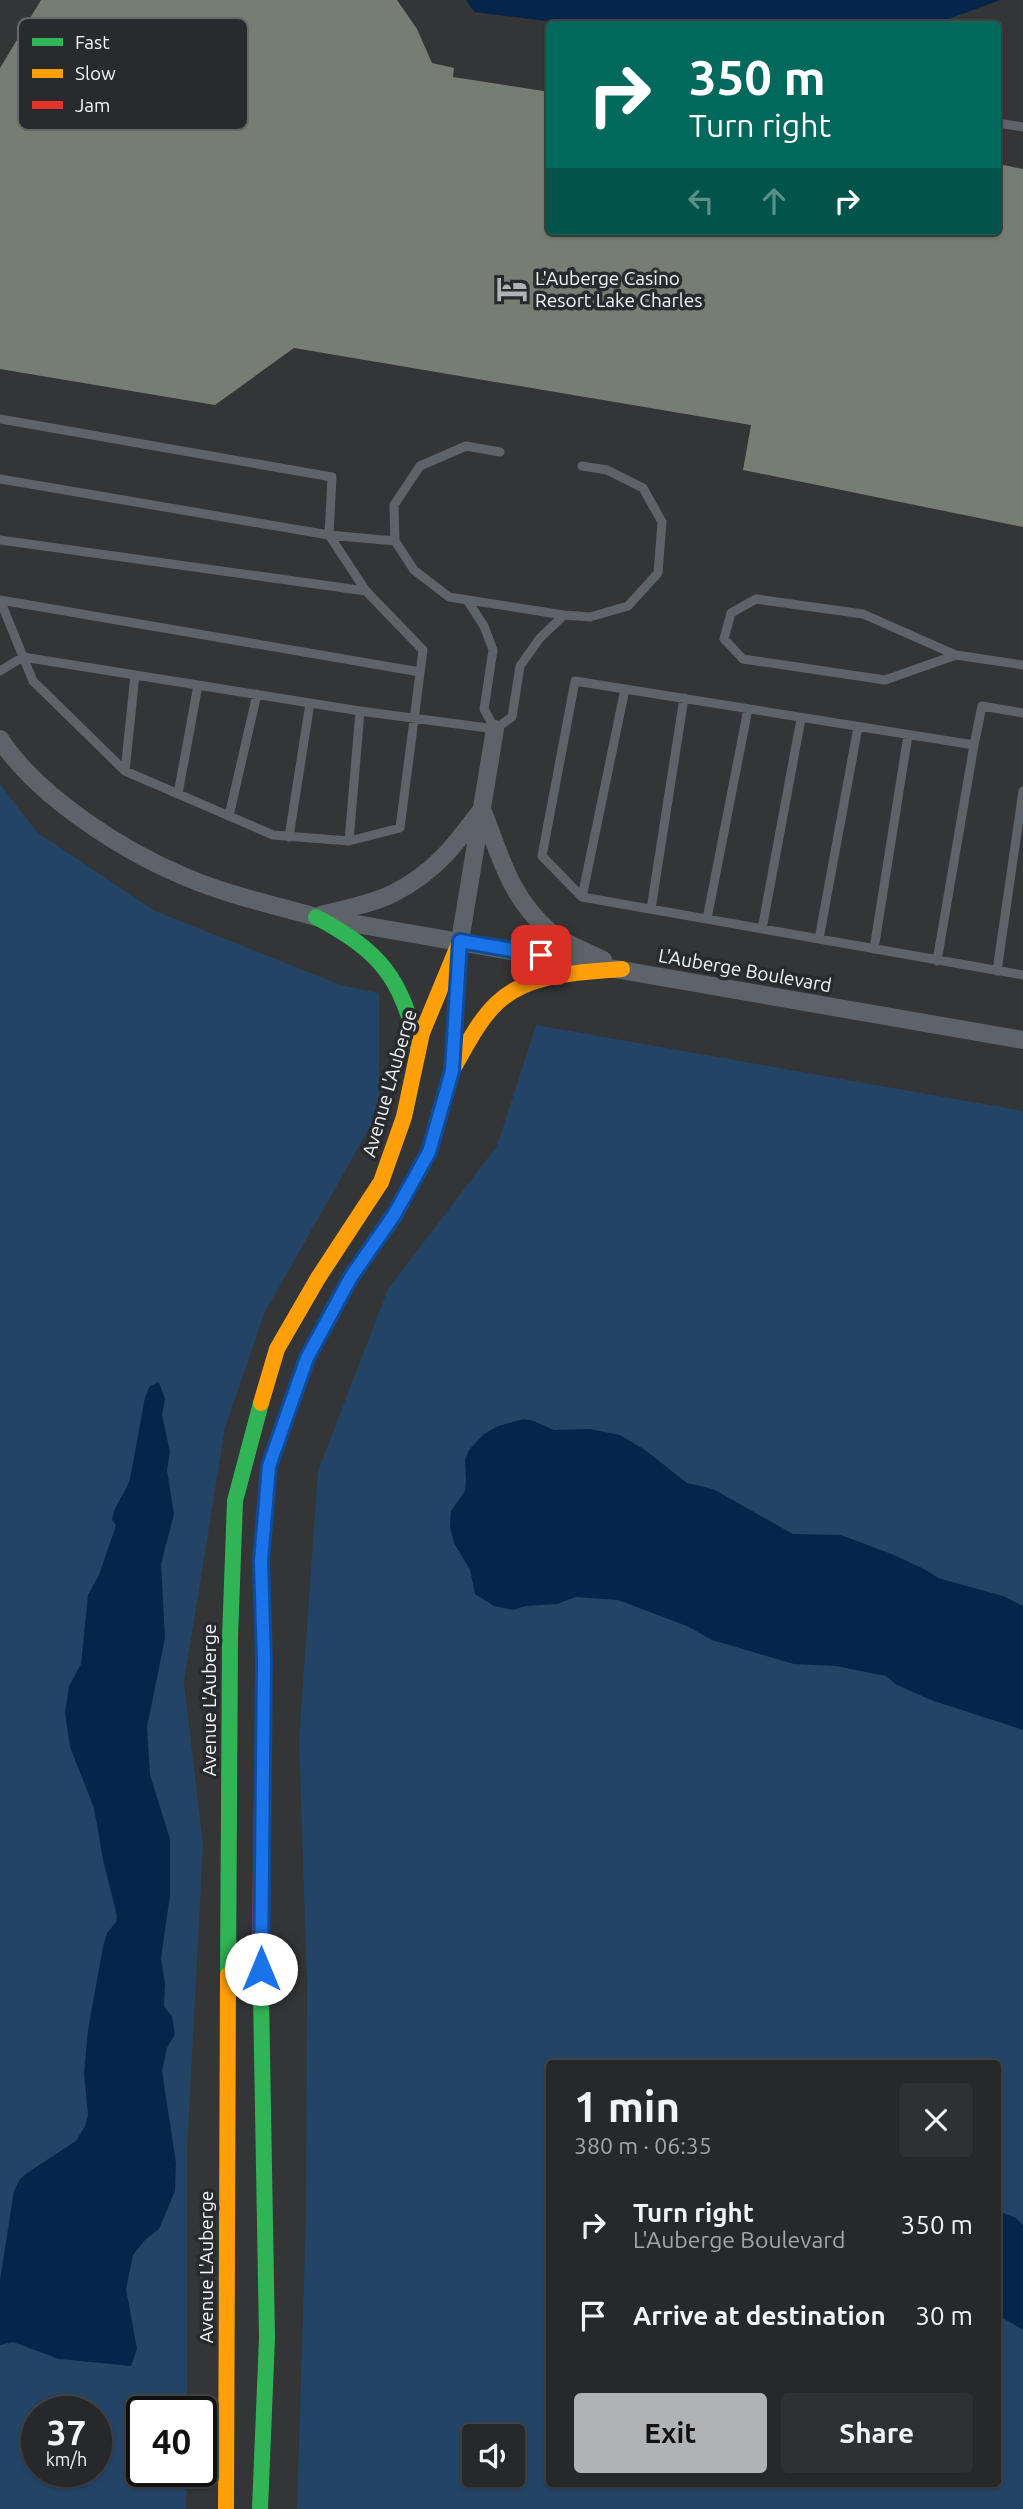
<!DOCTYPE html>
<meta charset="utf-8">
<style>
:root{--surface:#262829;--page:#2e3031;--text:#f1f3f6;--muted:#a4a6a8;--line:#424446;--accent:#b0b2b4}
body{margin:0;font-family:Ubuntu,sans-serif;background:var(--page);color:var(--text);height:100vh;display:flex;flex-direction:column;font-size:26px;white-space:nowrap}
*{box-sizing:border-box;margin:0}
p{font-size:23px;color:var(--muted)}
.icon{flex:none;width:38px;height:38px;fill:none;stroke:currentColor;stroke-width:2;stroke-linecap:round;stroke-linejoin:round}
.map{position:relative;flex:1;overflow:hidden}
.sheet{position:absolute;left:546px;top:2060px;width:455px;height:427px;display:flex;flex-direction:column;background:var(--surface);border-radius:7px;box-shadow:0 2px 5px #0004,0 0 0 2px var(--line)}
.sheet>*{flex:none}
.banner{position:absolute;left:546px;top:21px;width:455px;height:214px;border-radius:7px;box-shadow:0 2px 5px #0004,0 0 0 2px var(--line);background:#00695c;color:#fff;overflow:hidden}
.buttons{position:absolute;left:462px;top:2424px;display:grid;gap:14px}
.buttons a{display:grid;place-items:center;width:63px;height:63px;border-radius:7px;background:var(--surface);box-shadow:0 2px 5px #0004,0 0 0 2px var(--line);font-size:35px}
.speed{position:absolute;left:21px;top:2396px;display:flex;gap:14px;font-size:35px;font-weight:700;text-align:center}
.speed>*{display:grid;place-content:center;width:91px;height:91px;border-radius:50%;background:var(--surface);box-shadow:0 2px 5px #0004,0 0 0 2px var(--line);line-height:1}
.speed small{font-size:18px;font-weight:400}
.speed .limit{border:4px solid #111;border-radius:10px;background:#fff;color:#111}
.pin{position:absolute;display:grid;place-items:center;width:60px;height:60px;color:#fff;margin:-30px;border-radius:14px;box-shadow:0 4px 10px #0006}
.me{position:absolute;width:77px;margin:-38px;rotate:0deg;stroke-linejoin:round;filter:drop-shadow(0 0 5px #0008)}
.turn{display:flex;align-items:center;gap:24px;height:147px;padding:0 28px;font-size:32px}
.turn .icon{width:91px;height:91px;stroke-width:2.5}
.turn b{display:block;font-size:49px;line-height:60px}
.lanes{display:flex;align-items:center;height:66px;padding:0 28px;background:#0003;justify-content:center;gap:35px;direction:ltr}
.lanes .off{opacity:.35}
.round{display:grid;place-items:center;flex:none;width:74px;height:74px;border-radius:7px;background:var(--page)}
.overview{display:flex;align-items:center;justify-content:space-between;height:119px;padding:0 28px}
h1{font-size:42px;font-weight:700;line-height:52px}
.action{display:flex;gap:14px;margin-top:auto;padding:14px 28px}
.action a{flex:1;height:80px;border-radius:7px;background:var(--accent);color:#111;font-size:28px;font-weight:700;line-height:80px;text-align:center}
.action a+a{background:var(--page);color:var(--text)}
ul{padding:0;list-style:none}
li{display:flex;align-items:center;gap:21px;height:91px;padding:0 28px}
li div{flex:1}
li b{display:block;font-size:26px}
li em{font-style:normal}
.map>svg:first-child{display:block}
.green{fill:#244466;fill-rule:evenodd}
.water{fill:#05264a}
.building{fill:#767d73}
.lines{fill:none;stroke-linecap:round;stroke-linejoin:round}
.lane{stroke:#5e6369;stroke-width:9}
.street{stroke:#5e6369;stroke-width:18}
.fast{stroke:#30b455;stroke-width:16}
.slow{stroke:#ff9f0a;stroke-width:16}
.jam{stroke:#e5322d;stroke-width:16}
.route-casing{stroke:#114b97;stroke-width:18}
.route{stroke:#1a73e8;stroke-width:12}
.labels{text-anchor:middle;stroke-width:7;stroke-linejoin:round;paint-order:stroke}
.poi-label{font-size:19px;fill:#f3f5f7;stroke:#282b2e;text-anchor:start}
.street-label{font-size:19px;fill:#f3f5f7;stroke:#282b2e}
.key{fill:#282b2e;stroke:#65686a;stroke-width:2}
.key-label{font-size:19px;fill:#f3f5f7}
</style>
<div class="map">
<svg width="1023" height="2509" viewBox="0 0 1023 2509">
<rect width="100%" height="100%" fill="#333537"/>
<path class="green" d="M 0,784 L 37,832 L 155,911 L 341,985 L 379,993 L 379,1111 L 264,1314 L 225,1428 L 184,1682 L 203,1845 L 187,2152 L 187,2411 L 142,2412 L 142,2471 L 187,2471 L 186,2509 L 0,2509 ZM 37,2412 L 96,2412 L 96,2471 L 37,2471 Z
M 536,1025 L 1023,1111 L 1023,2509 L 297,2509 L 306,2218 L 307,1981 L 299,1740 L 318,1471 L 388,1289 L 497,1146 ZM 550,2063 L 998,2063 L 998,2483 L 550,2483 ZM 474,2436 L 513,2436 L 513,2474 L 474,2474 Z"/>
<path class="water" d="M 466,0 L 1000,0 L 935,24 L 571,24 L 474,12 Z
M 159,1382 L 165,1399 L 162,1415 L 170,1452 L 167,1470 L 174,1514 L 161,1564 L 165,1638 L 147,1727 L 150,1775 L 170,1839 L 170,1895 L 161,1958 L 165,1984 L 164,2006 L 172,2017 L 175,2034 L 167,2048 L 162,2071 L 176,2163 L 175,2191 L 159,2229 L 145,2240 L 133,2255 L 126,2289 L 137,2349 L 131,2366 L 59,2359 L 13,2342 L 0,2345 L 0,2280 L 14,2191 L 20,2179 L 27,2173 L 76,2141 L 85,2126 L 88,2115 L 84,2073 L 88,2030 L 103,1947 L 107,1933 L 116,1922 L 117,1916 L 103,1860 L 94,1808 L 70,1747 L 65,1713 L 69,1686 L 81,1664 L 88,1595 L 99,1575 L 116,1525 L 112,1520 C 115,1502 125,1495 130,1479 L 145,1397 L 150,1386 Z
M 524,1419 L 534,1421 L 554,1430 L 590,1429 L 620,1435 L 645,1450 L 687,1483 L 713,1489 L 793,1534 L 840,1535 L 849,1538 L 894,1555 L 926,1570 L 938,1578 L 1003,1596 L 1023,1606 L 1023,1730 L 931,1700 L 897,1685 L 886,1676 L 836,1666 L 794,1664 L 712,1640 L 687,1626 L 618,1600 L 576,1597 L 557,1604 L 526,1606 L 513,1610 L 494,1606 L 475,1594 L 470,1570 L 454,1543 L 450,1527 L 451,1511 L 465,1491 L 466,1481 L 465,1459 L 469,1450 L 484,1434 L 498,1426 Z
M 998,2211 L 1016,2218 L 1023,2225 L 1023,2330 L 998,2315 Z"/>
<path class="building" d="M 41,0 L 397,0 L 417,29 L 432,63 L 454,68 L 453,77 L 550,92 L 550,231 L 998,231 L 998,164 L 1023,169 L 1023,527 L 743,470 L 751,425 L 294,348 L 215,405 L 0,369 L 0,68 Z"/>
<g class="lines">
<path class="lane" d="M 998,123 L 1023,127
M 0,419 L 332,477 L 329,535 L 366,591 L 423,650 L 400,828 L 349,841 L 273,835 L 125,771 L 33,681 L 0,600
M 500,452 L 466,446 L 420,466 L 394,505 L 395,541 L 414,570 L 449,597 L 564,615 L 590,617 L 628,606 L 658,573 L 662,522 L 643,488 L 607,470 L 582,466
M 0,479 L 329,535 L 395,541
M 0,540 L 366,591
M 0,600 L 420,672
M 467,600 L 484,626 L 493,650 L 484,709 L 495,729
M 956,655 L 885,680 L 743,659 L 724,639 L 731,613 L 756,599 L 863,614 L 956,655 L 1023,665
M 0,671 L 23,657 L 360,711
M 1023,713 L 982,706 L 974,745 L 575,681 L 542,856 L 582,897 L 1023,975
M 125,771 L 135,675
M 178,794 L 198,685
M 229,816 L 257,694
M 289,837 L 310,703
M 349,841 L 360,711 L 495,729 L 512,717 L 520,666 L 540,638 L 564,615
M 582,897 L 625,689
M 651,909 L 684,698
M 707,919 L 748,709
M 762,929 L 801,719
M 819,939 L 858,727
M 874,949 L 908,735
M 937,961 L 974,745
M 997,971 L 1023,791"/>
<path class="street" d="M 0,739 C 38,797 124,852 188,878 C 228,895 274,905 316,917 L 1023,1040
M 321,915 C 344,909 372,904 394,893 C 435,872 455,845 482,809 C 501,857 509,896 550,932 C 564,944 586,951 603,960
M 460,941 L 495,729"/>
<path class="fast" d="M 316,917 C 381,952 400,976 418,1048
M 263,1727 L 264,1661 L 261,1561 L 269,1466 L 307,1358 L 351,1277 L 395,1215 L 429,1151 L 452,1069
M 228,1975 L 230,1638 L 235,1501 L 261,1403
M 260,2509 L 267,2338 L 260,1938"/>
<path class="slow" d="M 454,1067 C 467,1045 478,1021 497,1003 C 529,972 581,973 622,969
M 452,1069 L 459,961
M 261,1403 L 277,1349 L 318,1278 L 381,1182 L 404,1117 L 422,1033 L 460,941
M 226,2509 L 228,1975"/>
<path class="jam" d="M 260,1938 L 263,1727"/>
</g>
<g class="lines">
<defs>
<path id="route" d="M 261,1969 L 264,1661 L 261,1561 L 269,1466 L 307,1358 L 351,1277 L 394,1215 L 429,1152 L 452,1071 L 460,941 L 541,955"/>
</defs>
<use href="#route" class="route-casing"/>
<use href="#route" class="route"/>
</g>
<defs>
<symbol id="hotel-bare" viewBox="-9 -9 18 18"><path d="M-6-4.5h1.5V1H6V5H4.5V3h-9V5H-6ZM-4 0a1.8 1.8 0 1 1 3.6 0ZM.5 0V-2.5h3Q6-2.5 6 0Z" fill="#b0b2b4" stroke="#282b2e" stroke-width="2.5" paint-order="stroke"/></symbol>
</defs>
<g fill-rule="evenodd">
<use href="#hotel-bare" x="490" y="267" width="44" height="44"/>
</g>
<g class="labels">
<g class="poi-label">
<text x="535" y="285">L'Auberge Casino<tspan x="535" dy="22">Resort Lake Charles</tspan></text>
</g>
<g class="street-label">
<text transform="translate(745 970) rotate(10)" y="7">L'Auberge Boulevard</text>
<text transform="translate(389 1083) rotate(-74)" y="7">Avenue L'Auberge</text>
<text transform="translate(209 1700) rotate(-90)" y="7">Avenue L'Auberge</text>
<text transform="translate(206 2267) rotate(-90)" y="7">Avenue L'Auberge</text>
</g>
</g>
<rect x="18" y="18" width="230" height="112" rx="10" class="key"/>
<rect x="32" y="38" width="31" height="8" fill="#30b455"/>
<rect x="32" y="69" width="31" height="9" fill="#ff9f0a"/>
<rect x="32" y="101" width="31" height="8" fill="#e5322d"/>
<g class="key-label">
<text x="75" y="49">Fast</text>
<text x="75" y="80">Slow</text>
<text x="75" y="112">Jam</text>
</g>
</svg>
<div class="buttons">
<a><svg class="icon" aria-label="sound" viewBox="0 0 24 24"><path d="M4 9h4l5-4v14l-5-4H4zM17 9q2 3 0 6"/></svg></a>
</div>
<div class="speed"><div>37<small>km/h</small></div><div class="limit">40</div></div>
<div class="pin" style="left:541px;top:955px;background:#d93025"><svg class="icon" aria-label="arrive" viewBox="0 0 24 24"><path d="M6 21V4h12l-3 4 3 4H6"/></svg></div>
<svg class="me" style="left:261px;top:1969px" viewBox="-20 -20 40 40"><circle r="19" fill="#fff"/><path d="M0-13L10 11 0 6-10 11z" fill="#1a73e8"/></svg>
<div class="banner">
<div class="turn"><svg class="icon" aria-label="right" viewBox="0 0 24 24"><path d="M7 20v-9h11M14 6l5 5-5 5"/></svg><div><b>350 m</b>Turn right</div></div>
<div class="lanes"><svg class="icon off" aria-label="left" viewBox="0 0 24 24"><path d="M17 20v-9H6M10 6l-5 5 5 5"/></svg><svg class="icon off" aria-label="ahead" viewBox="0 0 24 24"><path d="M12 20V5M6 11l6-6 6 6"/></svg><svg class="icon" aria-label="right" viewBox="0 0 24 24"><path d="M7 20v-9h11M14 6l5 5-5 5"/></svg></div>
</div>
<section class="sheet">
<div class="overview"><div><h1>1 min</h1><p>380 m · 06:35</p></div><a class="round"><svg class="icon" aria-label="close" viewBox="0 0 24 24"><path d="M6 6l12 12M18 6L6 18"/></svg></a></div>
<ul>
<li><svg class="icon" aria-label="right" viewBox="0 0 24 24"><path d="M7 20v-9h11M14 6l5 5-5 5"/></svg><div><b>Turn right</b><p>L'Auberge Boulevard</p></div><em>350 m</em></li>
<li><svg class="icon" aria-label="arrive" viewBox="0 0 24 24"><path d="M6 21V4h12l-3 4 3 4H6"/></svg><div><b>Arrive at destination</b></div><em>30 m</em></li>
</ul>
<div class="action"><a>Exit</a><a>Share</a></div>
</section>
</div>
